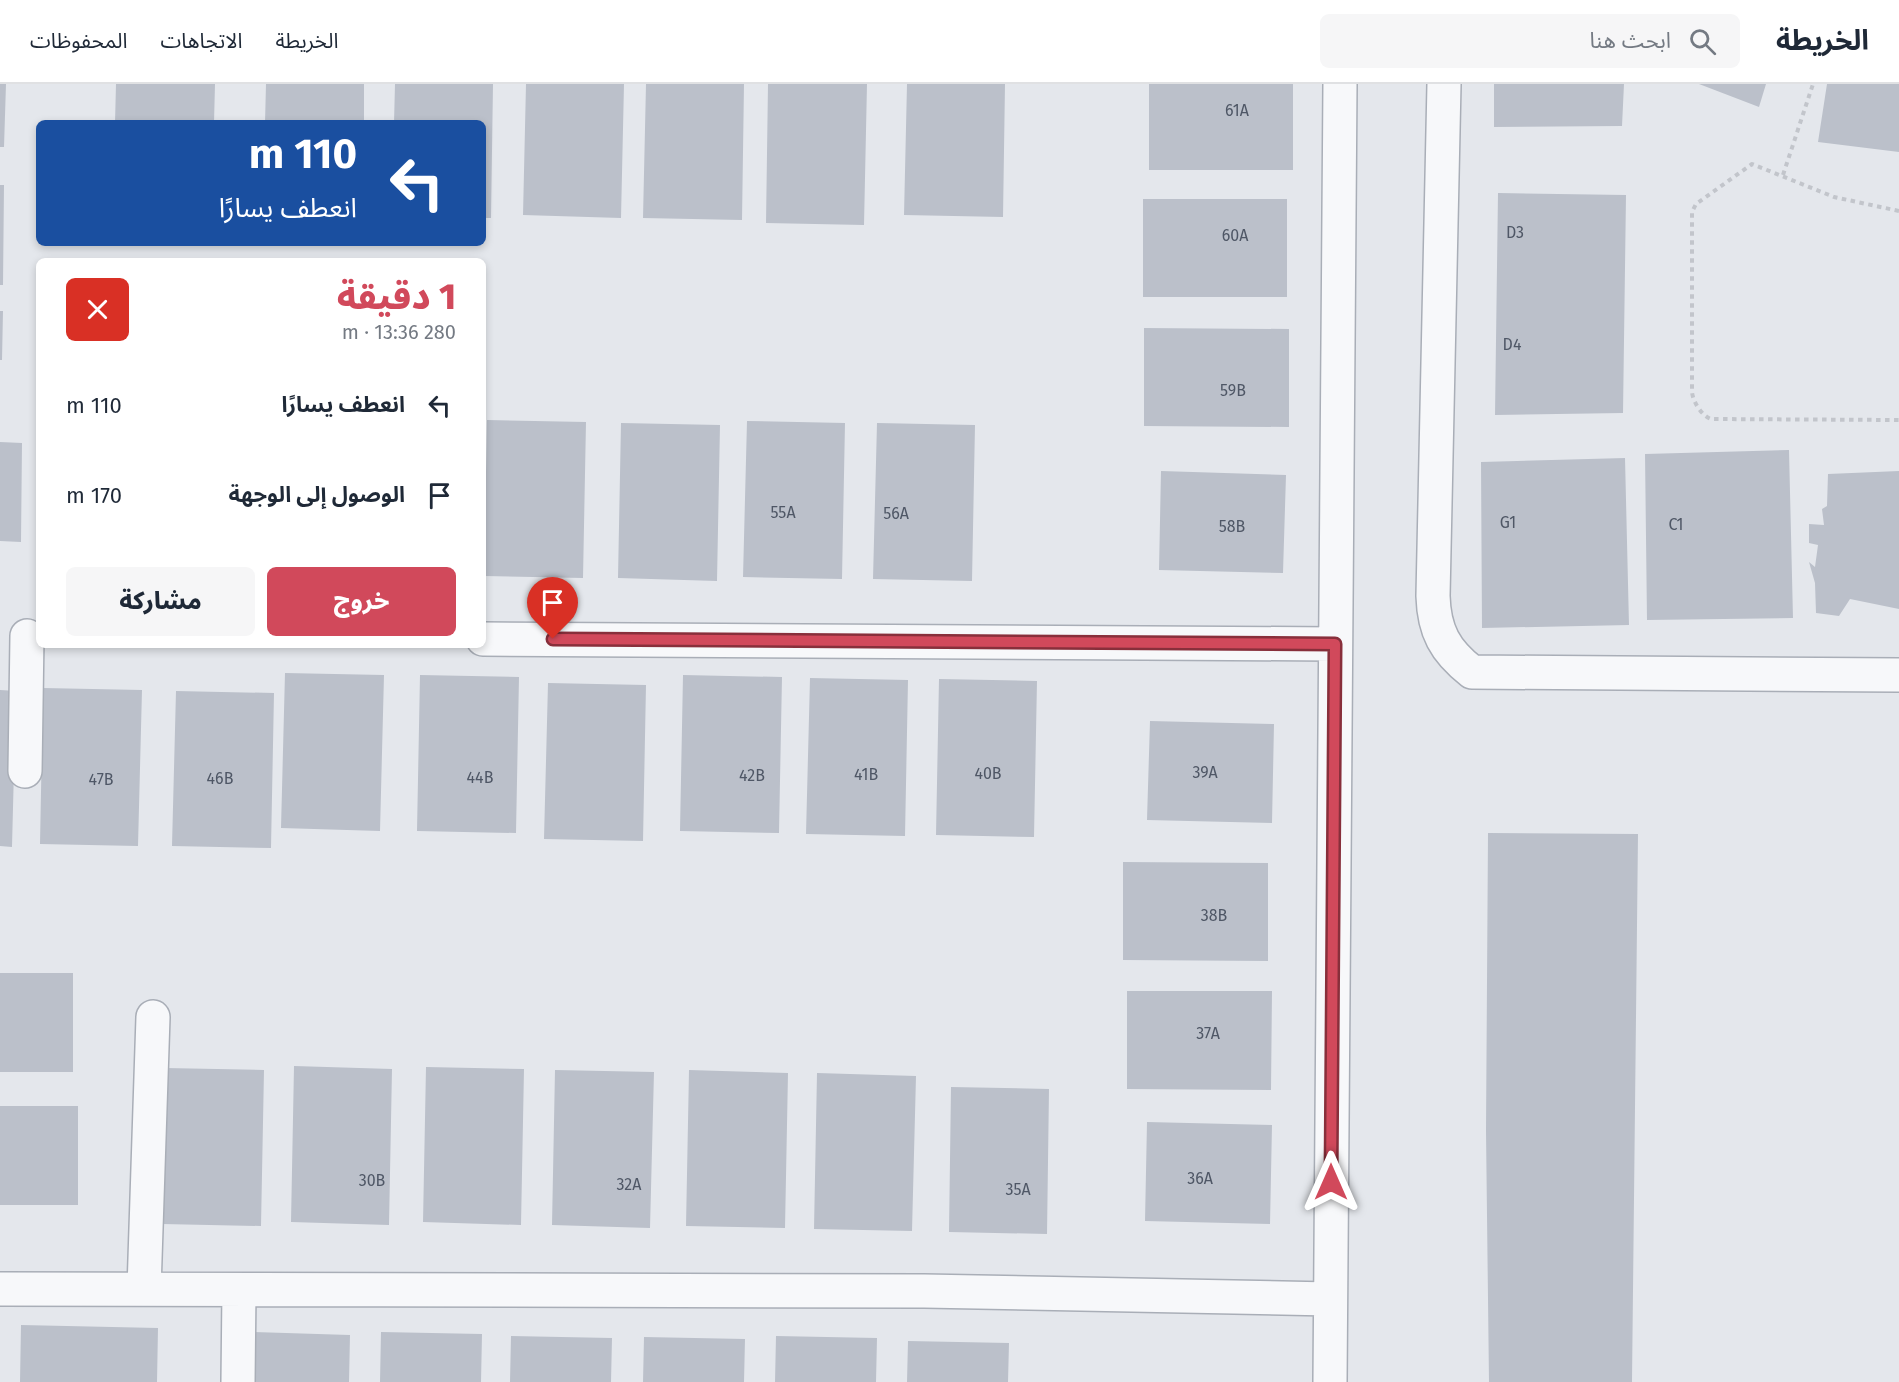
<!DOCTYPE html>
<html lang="ar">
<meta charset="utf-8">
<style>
:root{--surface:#fff;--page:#f6f6f7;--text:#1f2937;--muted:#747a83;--line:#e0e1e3;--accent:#d1495b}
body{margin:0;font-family:"Fira Sans","Noto Sans Arabic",sans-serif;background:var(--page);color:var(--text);direction:rtl;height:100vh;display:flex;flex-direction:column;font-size:22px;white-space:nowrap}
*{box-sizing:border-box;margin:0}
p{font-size:20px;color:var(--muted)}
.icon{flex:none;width:33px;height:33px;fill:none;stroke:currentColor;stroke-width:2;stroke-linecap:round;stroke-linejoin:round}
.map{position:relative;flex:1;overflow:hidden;direction:ltr}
.side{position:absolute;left:36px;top:174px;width:450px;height:390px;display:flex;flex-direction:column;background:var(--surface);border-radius:9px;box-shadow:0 3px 9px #0003;direction:rtl}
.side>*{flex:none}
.banner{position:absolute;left:36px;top:36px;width:450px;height:126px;border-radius:9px;box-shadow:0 3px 9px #0003;direction:rtl;background:#1a4fa0;color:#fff;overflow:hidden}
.pin{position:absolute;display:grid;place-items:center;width:51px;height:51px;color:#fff;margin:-62px -26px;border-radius:50% 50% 50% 0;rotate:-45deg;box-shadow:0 0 6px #0007}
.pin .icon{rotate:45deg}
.me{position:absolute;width:66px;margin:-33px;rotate:0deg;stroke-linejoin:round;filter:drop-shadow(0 0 4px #0008)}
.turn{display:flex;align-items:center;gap:21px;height:126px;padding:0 30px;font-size:27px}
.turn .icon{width:78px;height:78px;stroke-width:2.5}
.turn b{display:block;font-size:42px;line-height:51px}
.round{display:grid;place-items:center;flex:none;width:63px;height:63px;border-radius:9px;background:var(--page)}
.headline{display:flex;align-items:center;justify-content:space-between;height:102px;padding:0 30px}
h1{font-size:36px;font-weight:800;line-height:45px;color:var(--accent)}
.cta{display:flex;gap:12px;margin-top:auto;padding:12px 30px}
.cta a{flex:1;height:69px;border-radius:9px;background:var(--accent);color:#fff;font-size:24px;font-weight:800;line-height:69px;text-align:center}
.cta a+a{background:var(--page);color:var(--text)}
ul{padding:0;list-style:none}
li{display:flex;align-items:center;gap:18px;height:90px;padding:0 30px}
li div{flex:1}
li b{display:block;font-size:22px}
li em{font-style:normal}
header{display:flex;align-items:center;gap:36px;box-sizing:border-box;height:84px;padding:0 30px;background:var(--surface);border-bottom:2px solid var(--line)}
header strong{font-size:28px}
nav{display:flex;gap:33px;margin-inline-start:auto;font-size:21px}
.search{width:420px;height:54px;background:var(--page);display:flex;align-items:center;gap:15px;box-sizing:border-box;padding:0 21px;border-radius:9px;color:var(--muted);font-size:22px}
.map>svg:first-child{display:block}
.building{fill:#bbc0ca}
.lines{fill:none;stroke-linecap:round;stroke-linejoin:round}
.minor-casing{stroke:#a9aeb7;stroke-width:36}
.path{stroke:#c2c5cb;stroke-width:4;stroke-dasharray:4.5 4.5;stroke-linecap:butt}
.minor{stroke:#f7f8fa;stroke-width:33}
.route-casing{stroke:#882f3b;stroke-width:15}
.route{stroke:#d1495b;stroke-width:10}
.labels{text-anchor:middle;stroke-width:5;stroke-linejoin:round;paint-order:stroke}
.number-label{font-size:16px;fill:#4f5766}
</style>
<header>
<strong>الخريطة</strong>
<div class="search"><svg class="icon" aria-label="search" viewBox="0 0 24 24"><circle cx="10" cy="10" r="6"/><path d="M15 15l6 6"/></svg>ابحث هنا</div>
<nav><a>الخريطة</a><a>الاتجاهات</a><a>المحفوظات</a></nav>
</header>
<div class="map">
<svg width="1899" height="1298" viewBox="0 0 1899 1298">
<rect width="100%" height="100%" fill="#e4e7ec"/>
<path class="building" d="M 0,0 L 6,0 L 4,63 L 0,63 Z
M 116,0 L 215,0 L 214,39 L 115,39 Z
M 266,0 L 364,0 L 364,39 L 265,39 Z
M 395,0 L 493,0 L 491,134 L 483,134 L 483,39 L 394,39 Z
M 526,0 L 624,0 L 621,134 L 523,131 Z
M 646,0 L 744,0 L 742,136 L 643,134 Z
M 768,0 L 867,0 L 864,141 L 766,139 Z
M 907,0 L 1005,0 L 1003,133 L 904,131 Z
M 1149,0 L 1293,0 L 1293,86 L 1149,86 Z
M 1494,0 L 1624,0 L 1622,42 L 1494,43 Z
M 1699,0 L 1766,0 L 1759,23 Z
M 1827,0 L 1899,0 L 1899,68 L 1818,58 Z
M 0,101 L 4,101 L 3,201 L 0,201 Z
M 1498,109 L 1626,111 L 1623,329 L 1495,331 Z
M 1143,115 L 1287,115 L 1287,213 L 1143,213 Z
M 0,227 L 3,227 L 2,276 L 0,276 Z
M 1144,244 L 1289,245 L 1289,343 L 1144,342 Z
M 487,336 L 586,338 L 583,494 L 484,492 Z
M 747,337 L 845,339 L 842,495 L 743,493 Z
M 621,339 L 720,341 L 717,497 L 618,494 Z
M 877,339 L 975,341 L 972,497 L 873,495 Z
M 0,358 L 22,359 L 21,458 L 0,457 Z
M 1789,366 L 1793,534 L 1647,536 L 1645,370 Z
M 1625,374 L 1629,541 L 1482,544 L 1481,378 Z
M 1161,387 L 1286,391 L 1283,489 L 1159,486 Z
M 1899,387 L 1899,525 L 1850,515 L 1839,532 L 1816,529 L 1815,499 L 1809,478 L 1815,483 L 1818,461 L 1809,459 L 1809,440 L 1824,441 L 1822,425 L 1827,422 L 1828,390 Z
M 285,589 L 384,591 L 380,747 L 281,744 Z
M 420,591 L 519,593 L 516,749 L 417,747 Z
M 683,591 L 782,593 L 779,749 L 680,747 Z
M 810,594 L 908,596 L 905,752 L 806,750 Z
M 939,595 L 1037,597 L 1034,753 L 936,751 Z
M 548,599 L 646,601 L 643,757 L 544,755 Z
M 43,604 L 142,606 L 138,762 L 40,760 Z
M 0,606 L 16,607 L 12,763 L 0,762 Z
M 176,607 L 274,609 L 271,764 L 172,762 Z
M 1150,637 L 1274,640 L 1272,739 L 1147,736 Z
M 1488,749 L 1638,750 L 1632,1298 L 1489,1298 L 1486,1047 Z
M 1123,778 L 1268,779 L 1268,877 L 1123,876 Z
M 0,889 L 73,889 L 73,988 L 0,988 Z
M 1127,907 L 1272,907 L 1271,1006 L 1127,1005 Z
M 294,982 L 392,985 L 389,1141 L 291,1138 Z
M 426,983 L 524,985 L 521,1141 L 423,1138 Z
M 165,984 L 264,986 L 261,1142 L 162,1140 Z
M 555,986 L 654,988 L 650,1144 L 552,1141 Z
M 689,986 L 788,989 L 785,1144 L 686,1142 Z
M 817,989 L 916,992 L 912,1147 L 814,1145 Z
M 951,1003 L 1049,1005 L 1047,1150 L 949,1148 Z
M 0,1022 L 78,1022 L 78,1121 L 0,1121 Z
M 1147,1038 L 1272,1041 L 1270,1140 L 1145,1137 Z
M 21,1241 L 158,1244 L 157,1298 L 20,1298 Z
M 250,1248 L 350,1251 L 349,1298 L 249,1298 Z
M 381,1248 L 482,1250 L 481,1298 L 380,1298 Z
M 511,1252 L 612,1254 L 611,1298 L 510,1298 Z
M 776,1252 L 877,1254 L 876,1298 L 775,1298 Z
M 644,1253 L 745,1255 L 744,1298 L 643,1298 Z
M 908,1257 L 1009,1259 L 1008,1298 L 907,1298 Z"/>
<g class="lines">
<defs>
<path id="minor" d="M 1444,0 L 1433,512 C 1434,547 1445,567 1472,588 L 1899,591
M 483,555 L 1334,560
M 25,687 L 27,552
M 0,1205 L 924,1207 L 1330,1215
M 144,1205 L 153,933
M 238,1298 L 239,1206
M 1330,1298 L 1340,0"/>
</defs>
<use href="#minor" class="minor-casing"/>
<path class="path" d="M 1783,91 L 1813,0
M 1899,127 L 1834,113 L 1752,80 L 1696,120 L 1692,128 L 1692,308 C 1693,318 1702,332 1711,335 L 1899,336"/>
<use href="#minor" class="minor"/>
</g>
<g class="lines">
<defs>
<path id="route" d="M 553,555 L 1335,560 L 1331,1098"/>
</defs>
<use href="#route" class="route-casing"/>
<use href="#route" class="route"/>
</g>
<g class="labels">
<g class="number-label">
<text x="1237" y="32">61A</text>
<text x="1515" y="154">D3</text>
<text x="1235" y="157">60A</text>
<text x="1512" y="266">D4</text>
<text x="1233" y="312">59B</text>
<text x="783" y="434">55A</text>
<text x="896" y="435">56A</text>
<text x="1508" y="444">G1</text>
<text x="1676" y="446">C1</text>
<text x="1232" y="448">58B</text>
<text x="1205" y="694">39A</text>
<text x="988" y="695">40B</text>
<text x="866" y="696">41B</text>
<text x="752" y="697">42B</text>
<text x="480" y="699">44B</text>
<text x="220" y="700">46B</text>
<text x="101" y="701">47B</text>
<text x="1214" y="837">38B</text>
<text x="1208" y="955">37A</text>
<text x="1200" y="1100">36A</text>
<text x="372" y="1102">30B</text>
<text x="629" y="1106">32A</text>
<text x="1018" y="1111">35A</text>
</g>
</g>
</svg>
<div class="pin" style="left:553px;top:555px;background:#d93025"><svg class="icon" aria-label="arrive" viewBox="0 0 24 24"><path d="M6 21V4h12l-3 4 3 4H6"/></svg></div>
<svg class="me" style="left:1331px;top:1098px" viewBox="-20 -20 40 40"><path d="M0-17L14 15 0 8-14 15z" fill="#d1495b" stroke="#fff" stroke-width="4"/></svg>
<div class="banner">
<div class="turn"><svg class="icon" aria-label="left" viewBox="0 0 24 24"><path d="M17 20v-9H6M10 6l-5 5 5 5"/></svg><div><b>110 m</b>انعطف يسارًا</div></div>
</div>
<section class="side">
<div class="headline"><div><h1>1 دقيقة</h1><p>280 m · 13:36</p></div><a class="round" style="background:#d93025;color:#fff"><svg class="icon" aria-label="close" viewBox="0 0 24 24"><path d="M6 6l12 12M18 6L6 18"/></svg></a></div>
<ul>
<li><svg class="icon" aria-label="left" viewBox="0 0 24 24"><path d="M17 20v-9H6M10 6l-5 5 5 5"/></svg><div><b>انعطف يسارًا</b></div><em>110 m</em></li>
<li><svg class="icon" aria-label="arrive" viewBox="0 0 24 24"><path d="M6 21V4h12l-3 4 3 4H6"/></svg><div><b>الوصول إلى الوجهة</b></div><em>170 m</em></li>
</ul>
<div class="cta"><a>خروج</a><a>مشاركة</a></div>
</section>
</div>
